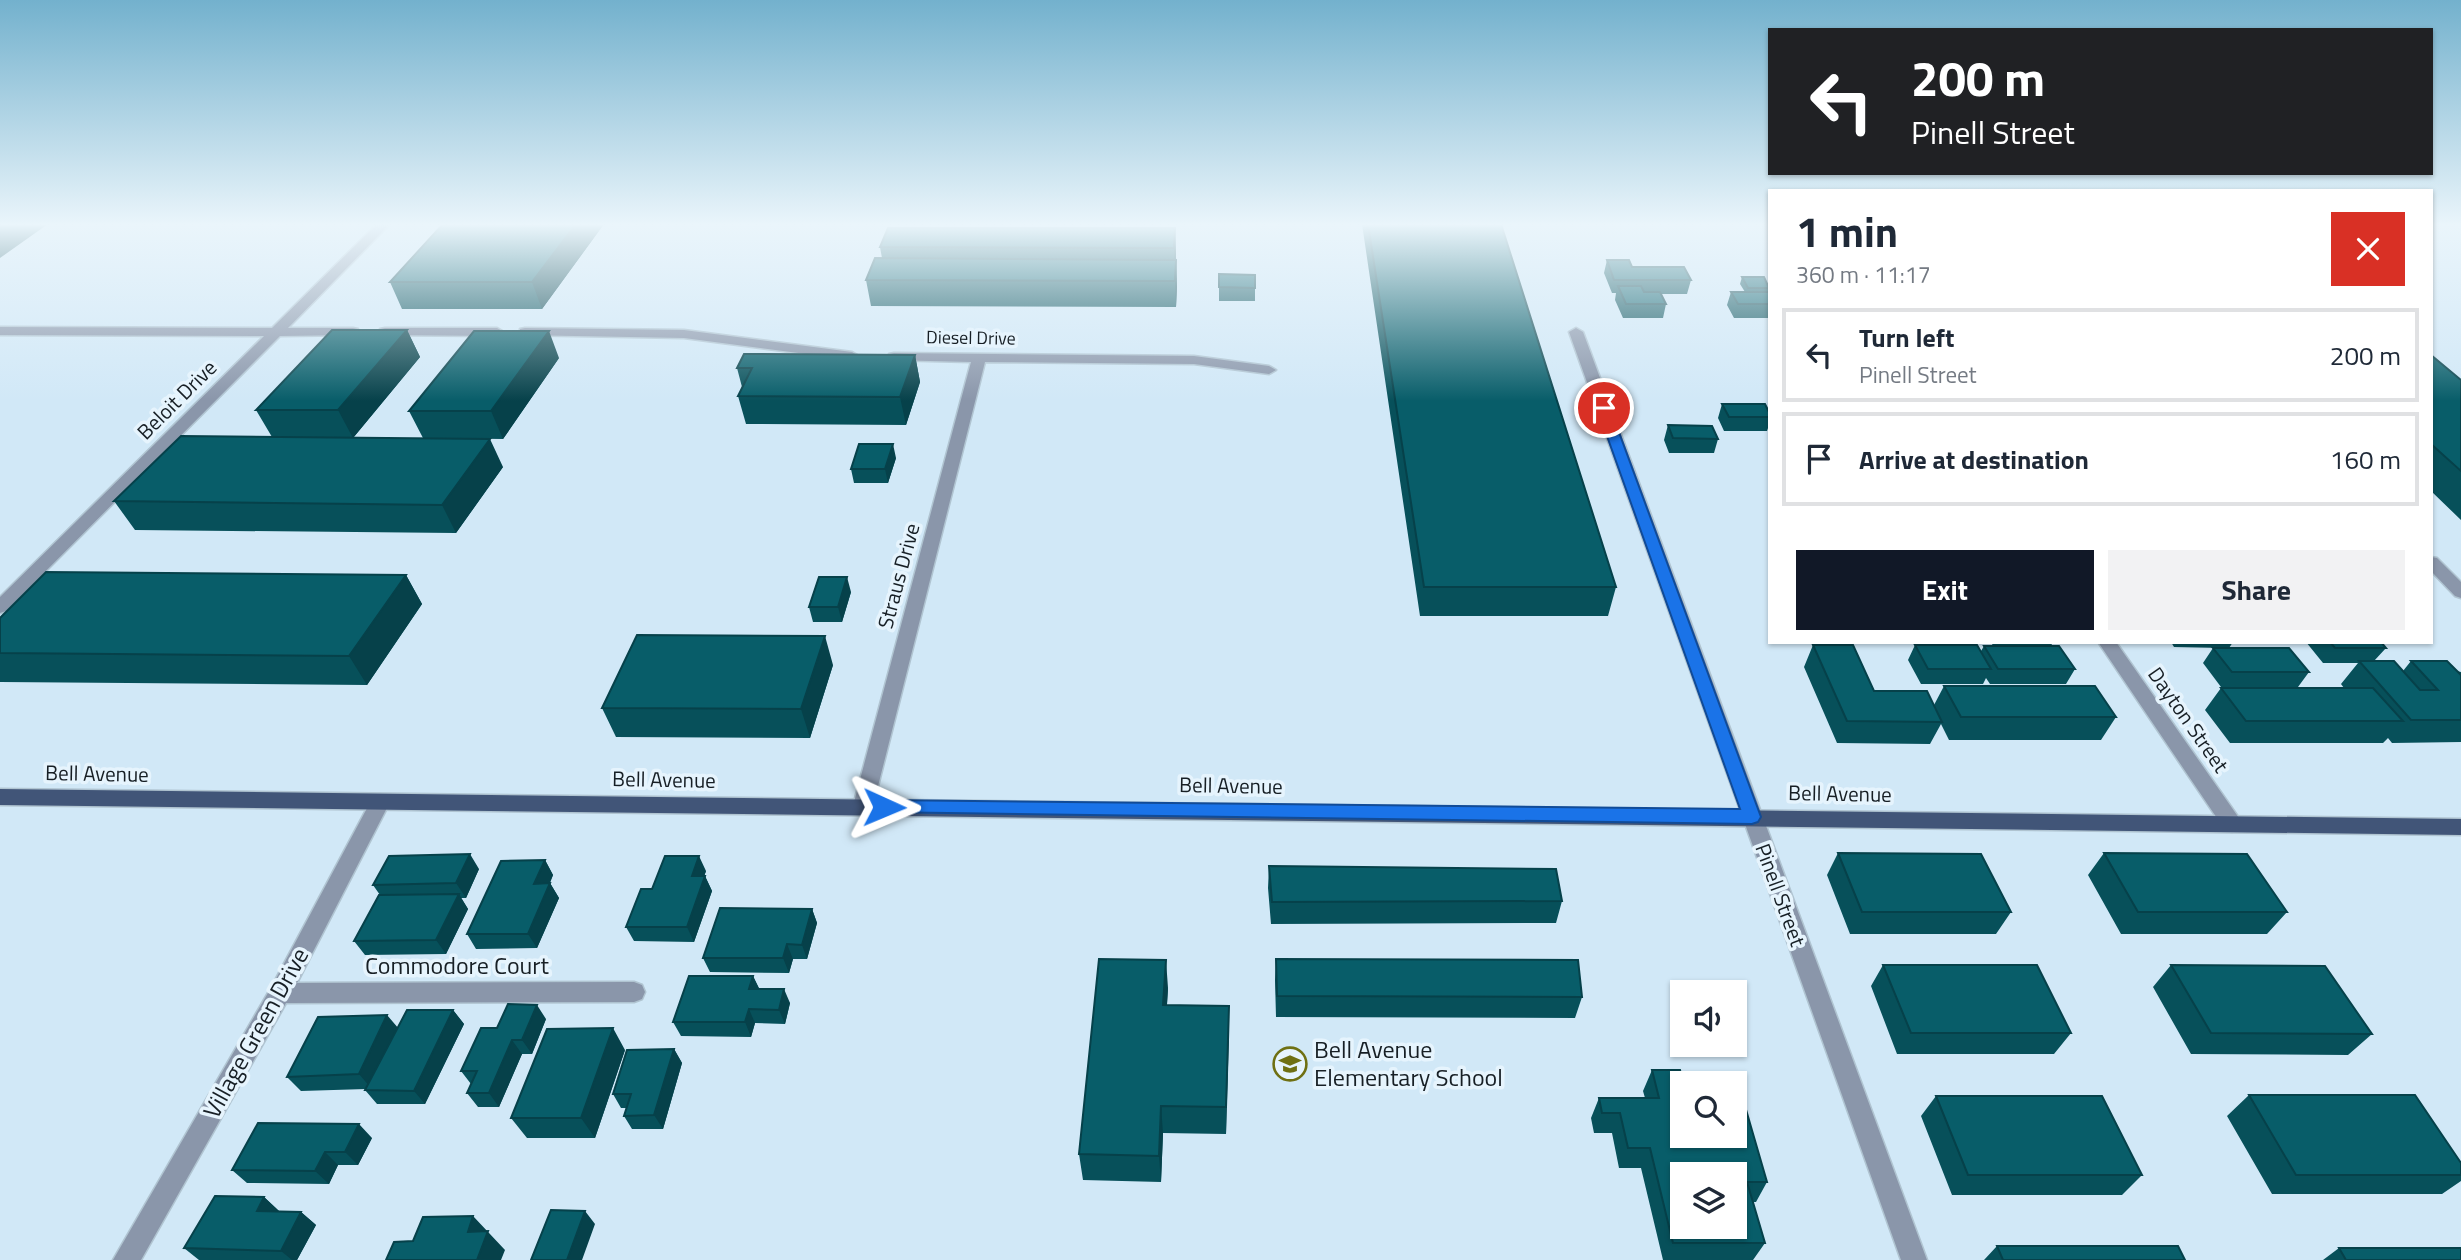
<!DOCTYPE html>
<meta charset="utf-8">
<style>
:root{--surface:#fff;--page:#f2f2f3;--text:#1f2937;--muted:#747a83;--line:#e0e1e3;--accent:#111827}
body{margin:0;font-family:"Titillium Web",sans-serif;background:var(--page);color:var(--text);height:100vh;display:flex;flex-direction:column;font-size:26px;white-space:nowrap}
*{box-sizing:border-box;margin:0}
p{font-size:23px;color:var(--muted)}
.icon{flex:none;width:38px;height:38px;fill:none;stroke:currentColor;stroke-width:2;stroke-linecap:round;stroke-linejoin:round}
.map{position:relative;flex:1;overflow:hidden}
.details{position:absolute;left:1768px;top:189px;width:665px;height:455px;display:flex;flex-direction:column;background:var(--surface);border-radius:0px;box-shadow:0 2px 5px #0004}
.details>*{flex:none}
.hud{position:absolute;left:1768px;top:28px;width:665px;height:147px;border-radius:0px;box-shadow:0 2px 5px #0004;background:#202124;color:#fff;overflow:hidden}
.buttons{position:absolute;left:1670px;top:980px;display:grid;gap:14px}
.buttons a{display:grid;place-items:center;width:77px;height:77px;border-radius:0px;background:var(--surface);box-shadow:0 2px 5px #0004;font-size:35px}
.pin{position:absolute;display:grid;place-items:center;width:60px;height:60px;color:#fff;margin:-30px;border:4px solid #fff;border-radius:50%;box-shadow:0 2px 7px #0007}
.me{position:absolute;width:77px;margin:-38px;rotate:91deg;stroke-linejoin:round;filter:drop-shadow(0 0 5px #0008)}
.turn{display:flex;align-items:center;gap:24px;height:147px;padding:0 28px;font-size:32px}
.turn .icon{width:91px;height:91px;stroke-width:2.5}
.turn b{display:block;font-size:49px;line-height:60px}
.round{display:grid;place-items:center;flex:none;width:74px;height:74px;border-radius:0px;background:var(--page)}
.summary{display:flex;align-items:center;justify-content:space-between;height:119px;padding:0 28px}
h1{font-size:42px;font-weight:700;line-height:52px}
.action{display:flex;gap:14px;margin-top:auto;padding:14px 28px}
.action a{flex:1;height:80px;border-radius:0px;background:var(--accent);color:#fff;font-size:28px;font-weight:700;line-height:80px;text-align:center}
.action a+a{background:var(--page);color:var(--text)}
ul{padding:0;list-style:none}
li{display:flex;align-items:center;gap:21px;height:94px;margin:0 14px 10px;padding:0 14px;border:4px solid var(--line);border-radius:0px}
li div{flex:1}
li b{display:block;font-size:26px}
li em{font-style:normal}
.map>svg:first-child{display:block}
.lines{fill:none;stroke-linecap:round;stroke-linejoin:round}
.minor-casing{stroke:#b0c4d1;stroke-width:3}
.major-casing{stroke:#b0c4d1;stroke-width:3}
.minor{fill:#8a96aa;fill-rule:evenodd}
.major{fill:#415578;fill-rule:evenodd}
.wall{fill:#07505a}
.shaded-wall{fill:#06414a}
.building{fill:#085d69;stroke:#06414a;stroke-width:2;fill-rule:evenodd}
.route{fill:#1a73e8;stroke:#114b97;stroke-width:2}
.labels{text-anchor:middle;stroke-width:7;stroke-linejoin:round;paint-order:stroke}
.far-street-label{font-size:18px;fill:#171f25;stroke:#e6f4fd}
.street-label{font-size:21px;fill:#171f25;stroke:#e6f4fd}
.near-street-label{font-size:24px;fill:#171f25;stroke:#e6f4fd}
.near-poi-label{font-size:24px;fill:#171f25;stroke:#e6f4fd;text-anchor:start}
</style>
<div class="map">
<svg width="2461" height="1260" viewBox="0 0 2461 1260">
<rect width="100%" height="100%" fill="#d1e8f7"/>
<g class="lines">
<defs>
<path id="minor" d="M 377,224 L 390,224 L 288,328 L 353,328 L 358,329 L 358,335 L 280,336 L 6,611 L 0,613 L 0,597 L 264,336 L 0,335 L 0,327 L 272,328 Z
M 385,328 L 497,328 L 504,332 L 497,336 L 380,335 L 380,329 Z
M 525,328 L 684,330 L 852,352 L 859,356 L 852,360 L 684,338 L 520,335 L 520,329 Z
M 1576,328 L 1583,332 L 1927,1260 L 1901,1260 L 1569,332 Z
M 894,353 L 1194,356 L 1269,366 L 1276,370 L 1269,374 L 1194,364 L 985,362 L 873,806 L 870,811 L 863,814 L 856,811 L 853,806 L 971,362 L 889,360 L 889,354 Z
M 2431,557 L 2437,558 L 2461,582 L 2461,598 L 2455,596 L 2431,571 Z
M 2098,642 L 2116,642 L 2239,818 L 2242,824 L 2239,830 L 2232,832 L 2225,830 Z
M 380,794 L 387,797 L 390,802 L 297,983 L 634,982 L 642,985 L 645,992 L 642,999 L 634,1002 L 286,1003 L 141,1260 L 113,1260 L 272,986 L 373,797 Z"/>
<path id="major" d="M 0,789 L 2461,819 L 2461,835 L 0,805 Z"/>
</defs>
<use href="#minor" class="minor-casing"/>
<use href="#major" class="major-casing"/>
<use href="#minor" class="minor"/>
<use href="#major" class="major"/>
</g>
<path class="wall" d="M 443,224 L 604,224 L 542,309 L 402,309 L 390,282 Z
M 1362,224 L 1501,224 L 1616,587 L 1608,616 L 1420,616 Z
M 1175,228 L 1177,286 L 1176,307 L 871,306 L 866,280 L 882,258 L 880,247 Z
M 1607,260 L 1691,280 L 1687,294 L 1661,294 L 1666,304 L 1663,318 L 1623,318 L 1615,300 L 1616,293 L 1612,293 L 1604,273 Z
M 1255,275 L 1255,301 L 1219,301 L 1219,287 Z
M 1742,277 L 1769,286 L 1769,318 L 1734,318 L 1727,305 L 1731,292 L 1745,292 L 1740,284 Z
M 407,330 L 420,357 L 353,438 L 503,467 L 456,533 L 135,530 L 114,501 L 272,437 L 256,410 Z
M 915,355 L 920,382 L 906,425 L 746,424 L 738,396 L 742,387 L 737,368 Z
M 2431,355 L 2461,380 L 2461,520 L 2431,491 Z
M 559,358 L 503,439 L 423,438 L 409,411 Z
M 1722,404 L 1769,412 L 1769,425 L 1767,431 L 1724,431 L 1718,418 Z
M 1668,425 L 1718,439 L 1714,453 L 1669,453 L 1664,440 Z
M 896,458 L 888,483 L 854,483 L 851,469 Z
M 406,575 L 422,604 L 367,685 L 0,682 L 0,618 Z
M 851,592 L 842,622 L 813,622 L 809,607 Z
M 1991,642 L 2053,642 L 2051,646 L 2075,669 L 2066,684 L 1990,684 L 1986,678 L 1983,684 L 1921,684 L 1908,660 L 1915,645 L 1981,651 L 1984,646 L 1993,646 Z
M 2171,642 L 2233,642 L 2229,648 L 2309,672 L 2298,687 L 2221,687 L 2203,663 L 2213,648 L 2223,648 L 2174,647 Z
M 2306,642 L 2381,642 L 2386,648 L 2374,661 L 2403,671 L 2411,661 L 2461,672 L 2461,742 L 2392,743 L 2388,738 L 2383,743 L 2230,743 L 2205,710 L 2221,688 L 2344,688 L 2341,684 L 2358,663 L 2323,663 Z
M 1813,645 L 1874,691 L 1934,705 L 1944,686 L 2116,717 L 2101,740 L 1949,740 L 1941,724 L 1930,744 L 1837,743 L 1804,667 Z
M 833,665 L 810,738 L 616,737 L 602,708 Z
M 1838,853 L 2011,912 L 1996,934 L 1850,934 L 1827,875 Z
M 2104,853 L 2287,912 L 2267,934 L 2121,934 L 2088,875 Z
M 545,860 L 553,875 L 550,883 L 559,898 L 537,948 L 476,949 L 467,934 Z
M 1269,866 L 1562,901 L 1556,923 L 1271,924 L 1268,888 Z
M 479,869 L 466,898 L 461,898 L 468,909 L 446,954 L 365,955 L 354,941 L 380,895 L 373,885 Z
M 706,871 L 704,876 L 705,876 L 712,891 L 694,942 L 634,941 L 626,927 L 652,889 Z
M 812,909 L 817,923 L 807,959 L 793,959 L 789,973 L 710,972 L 703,958 Z
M 1276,959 L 1582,997 L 1575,1018 L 1276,1017 L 1275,980 Z
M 1883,965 L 2071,1033 L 2054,1054 L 1897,1054 L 1871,986 Z
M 2171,965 L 2372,1034 L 2348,1055 L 2191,1054 L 2153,987 Z
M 753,976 L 759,989 L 790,1003 L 785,1024 L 755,1023 L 751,1037 L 681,1036 L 673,1022 Z
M 1168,988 L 1167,1005 L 1229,1006 L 1226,1134 L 1163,1133 L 1161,1182 L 1083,1180 L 1079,1154 Z
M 453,1010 L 464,1024 L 425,1104 L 377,1104 L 365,1090 L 366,1089 L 301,1091 L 287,1077 L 398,1027 Z
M 546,1019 L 532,1054 L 522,1054 L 499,1107 L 478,1107 L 467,1093 L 471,1084 L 461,1071 L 497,1028 Z
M 674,1049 L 682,1063 L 663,1129 L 632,1129 L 624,1116 L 626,1108 L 621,1108 L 613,1094 Z
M 625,1050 L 595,1138 L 527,1138 L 511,1118 Z
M 1652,1070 L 1682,1136 L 1767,1182 L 1756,1202 L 1753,1202 L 1765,1243 L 1753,1260 L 1663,1260 L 1641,1168 L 1619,1168 L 1612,1133 L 1594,1133 L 1591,1118 L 1599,1098 L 1645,1098 L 1643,1091 Z
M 2249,1095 L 2461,1163 L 2461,1181 L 2442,1194 L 2272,1194 L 2227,1116 Z
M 1936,1096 L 2142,1175 L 2122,1195 L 1952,1195 L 1921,1116 Z
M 372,1138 L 358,1165 L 338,1165 L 329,1184 L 247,1183 L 232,1170 Z
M 264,1197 L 279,1211 L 278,1211 L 301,1212 L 316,1225 L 297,1260 L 199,1260 L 184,1248 Z
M 1997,1246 L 2185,1260 L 1984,1260 Z
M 2339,1248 L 2461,1260 L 2323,1260 Z"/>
<path class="shaded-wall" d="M 0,224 L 48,224 L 0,258 Z
M 576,224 L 604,224 L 542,309 L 532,282 Z
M 1175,228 L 1176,254 L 1175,273 L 1174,248 Z
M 1176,260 L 1177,286 L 1176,307 L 1175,281 Z
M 407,330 L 420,357 L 353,438 L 338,410 Z
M 549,331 L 559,358 L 503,439 L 491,411 Z
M 915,355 L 920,382 L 906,425 L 900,397 Z
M 490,439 L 503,467 L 456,533 L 442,505 Z
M 893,444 L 896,458 L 888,483 L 885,469 Z
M 406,575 L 422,604 L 367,685 L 349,656 Z
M 847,577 L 851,592 L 842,622 L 838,607 Z
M 825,636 L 833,665 L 810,738 L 801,709 Z
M 470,854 L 479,869 L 466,898 L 456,883 Z
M 699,856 L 706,871 L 699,891 L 692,876 Z
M 545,860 L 553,875 L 543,898 L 534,884 Z
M 705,876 L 712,891 L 694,942 L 687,927 Z
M 550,883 L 559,898 L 537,948 L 528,934 Z
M 459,894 L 468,909 L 446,954 L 436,940 Z
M 812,909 L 817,923 L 807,959 L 802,945 Z
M 787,944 L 793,959 L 789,973 L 783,958 Z
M 1166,960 L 1168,988 L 1165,1033 L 1163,1005 Z
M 753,976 L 760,990 L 749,989 Z
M 784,989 L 790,1003 L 785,1024 L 779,1010 Z
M 537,1005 L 546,1019 L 532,1054 L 522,1040 Z
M 1229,1006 L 1229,1034 L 1226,1134 L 1226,1107 Z
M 749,1009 L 755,1023 L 751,1037 L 745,1022 Z
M 453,1010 L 464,1024 L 425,1104 L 414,1091 Z
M 387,1015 L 399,1029 L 371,1088 L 359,1074 Z
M 613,1028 L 625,1050 L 595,1138 L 581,1118 Z
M 512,1040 L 522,1054 L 499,1107 L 489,1093 Z
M 674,1049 L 682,1063 L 663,1129 L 654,1115 Z
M 1161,1106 L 1163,1133 L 1161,1182 L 1159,1156 Z
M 359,1124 L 372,1138 L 358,1165 L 345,1152 Z
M 325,1152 L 338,1165 L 329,1184 L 315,1171 Z
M 264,1197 L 279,1211 L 272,1224 L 257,1211 Z
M 585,1211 L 595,1224 L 582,1260 L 567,1260 Z
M 301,1212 L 316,1225 L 297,1260 L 292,1260 L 281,1251 Z
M 473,1216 L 505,1250 L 501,1260 L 477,1260 L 468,1232 Z"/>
<path class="building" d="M 443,224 L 576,224 L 532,282 L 390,282 Z
M 1368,224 L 1501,224 L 1616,587 L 1424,587 Z
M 888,228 L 1175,228 L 1174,248 L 880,247 Z
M 875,258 L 1176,260 L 1175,281 L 866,280 Z
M 1607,260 L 1629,260 L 1632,267 L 1684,267 L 1691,280 L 1614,280 Z
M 1219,274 L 1255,275 L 1255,288 L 1219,287 Z
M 1742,277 L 1764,277 L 1769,288 L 1748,288 Z
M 1618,286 L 1641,286 L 1644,292 L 1660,292 L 1666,304 L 1626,304 Z
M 1731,292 L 1769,292 L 1769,304 L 1738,304 Z
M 332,330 L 407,330 L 338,410 L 256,410 Z
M 474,331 L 549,331 L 491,411 L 409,411 Z
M 744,354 L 915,355 L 900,397 L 738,396 L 752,368 L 737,368 Z
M 2431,355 L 2461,380 L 2461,471 L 2431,444 Z
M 1722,404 L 1765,404 L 1769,412 L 1769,417 L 1729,417 Z
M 1668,425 L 1712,426 L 1718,439 L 1673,438 Z
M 181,436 L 490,439 L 442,505 L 114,501 Z
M 859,444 L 893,444 L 885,469 L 851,469 Z
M 46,572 L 406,575 L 349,656 L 0,653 L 0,618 Z
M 819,577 L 847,577 L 838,607 L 809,607 Z
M 637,635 L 825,636 L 801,709 L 602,708 Z
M 2330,642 L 2381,642 L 2386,648 L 2335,648 Z
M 1813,645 L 1853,645 L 1874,691 L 1927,691 L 1942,722 L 1847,721 Z
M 1915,645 L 1977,645 L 1991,669 L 1928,669 Z
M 1984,646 L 2059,646 L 2075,669 L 1998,669 Z
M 2213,648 L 2289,648 L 2309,672 L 2232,672 Z
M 2359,661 L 2394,661 L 2420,690 L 2438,690 L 2411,661 L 2447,661 L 2461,675 L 2461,720 L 2411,720 Z
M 1944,686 L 2095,686 L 2116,717 L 1961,717 Z
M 2221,688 L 2373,688 L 2403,721 L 2246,721 Z
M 1838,853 L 1981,854 L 2011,912 L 1862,912 Z
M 2104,853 L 2247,854 L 2287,912 L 2138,912 Z
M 470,854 L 456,883 L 373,885 L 389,856 Z
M 665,856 L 699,856 L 692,876 L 705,876 L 687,927 L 626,927 L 641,889 L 652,889 Z
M 545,860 L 534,884 L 550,883 L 528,934 L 467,934 L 501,861 Z
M 1269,866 L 1556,869 L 1562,901 L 1272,902 Z
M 459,894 L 436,940 L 354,941 L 379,895 Z
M 720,908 L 812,909 L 802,945 L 787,944 L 783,958 L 703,958 Z
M 1099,959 L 1166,960 L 1163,1005 L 1229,1006 L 1226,1107 L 1161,1106 L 1159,1156 L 1079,1154 Z
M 1276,959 L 1578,960 L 1582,997 L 1277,996 Z
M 1883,965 L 2037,965 L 2071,1033 L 1911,1033 Z
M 2171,965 L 2325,966 L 2372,1034 L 2211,1033 Z
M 689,976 L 753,976 L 749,989 L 784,989 L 779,1010 L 749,1009 L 745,1022 L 673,1022 Z
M 508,1004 L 537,1005 L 522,1040 L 512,1040 L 489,1093 L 467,1093 L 477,1071 L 461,1071 L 481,1028 L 497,1028 Z
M 407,1010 L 453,1010 L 414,1091 L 365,1090 Z
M 387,1015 L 359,1074 L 287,1077 L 318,1017 Z
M 613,1028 L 581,1118 L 511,1118 L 547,1029 Z
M 674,1049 L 654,1115 L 624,1116 L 631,1094 L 613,1094 L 627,1050 Z
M 1652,1070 L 1680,1070 L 1683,1083 L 1682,1083 L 1682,1136 L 1734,1136 L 1734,1089 L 1740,1089 L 1767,1182 L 1747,1182 L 1765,1243 L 1673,1243 L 1650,1148 L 1628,1148 L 1620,1113 L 1602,1113 L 1599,1098 L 1659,1098 ZM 1682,1174 L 1734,1174 L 1734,1227 L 1682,1227 Z
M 2249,1095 L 2415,1095 L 2461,1163 L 2461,1175 L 2296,1175 Z
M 1936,1096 L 2102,1096 L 2142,1175 L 1968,1175 Z
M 258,1123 L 359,1124 L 345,1152 L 325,1152 L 315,1171 L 232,1170 Z
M 215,1196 L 264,1197 L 257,1211 L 301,1212 L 281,1251 L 184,1248 Z
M 551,1210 L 585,1211 L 567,1260 L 531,1260 Z
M 473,1216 L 468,1232 L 488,1231 L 477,1260 L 386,1260 L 394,1242 L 413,1241 L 423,1217 Z
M 1997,1246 L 2178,1246 L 2185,1260 L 2003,1260 Z
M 2339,1248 L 2461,1248 L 2461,1260 L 2346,1260 Z"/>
<linearGradient id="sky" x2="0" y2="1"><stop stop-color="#73b1cd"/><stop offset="0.56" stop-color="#eaf5fb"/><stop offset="1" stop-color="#eaf5fb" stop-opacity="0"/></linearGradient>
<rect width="2461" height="401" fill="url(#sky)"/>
<path class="route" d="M 1604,404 L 1610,408 L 1761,817 L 1758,822 L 1752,824 L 878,812 L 875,807 L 878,802 L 884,800 L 1740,809 L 1597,408 Z"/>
<defs>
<symbol id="school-ring" viewBox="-11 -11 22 22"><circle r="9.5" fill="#e6f4fd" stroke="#6f7013" stroke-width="1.5"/><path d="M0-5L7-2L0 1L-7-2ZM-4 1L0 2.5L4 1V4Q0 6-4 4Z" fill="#6f7013"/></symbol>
</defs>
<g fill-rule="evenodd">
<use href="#school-ring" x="1271" y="1045" width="38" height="38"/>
</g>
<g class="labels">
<g class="far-street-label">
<text transform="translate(971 338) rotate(1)" y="6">Diesel Drive</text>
</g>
<g class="street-label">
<text transform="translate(177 400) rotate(-45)" y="7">Beloit Drive</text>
<text transform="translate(899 576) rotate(-75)" y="7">Straus Drive</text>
<text transform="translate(2188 720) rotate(55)" y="7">Dayton Street</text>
<text transform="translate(97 774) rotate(1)" y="7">Bell Avenue</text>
<text transform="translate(664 780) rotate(1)" y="7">Bell Avenue</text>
<text transform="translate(1231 786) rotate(1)" y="7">Bell Avenue</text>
<text transform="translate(1840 794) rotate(1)" y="7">Bell Avenue</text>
<text transform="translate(1780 895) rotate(70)" y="7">Pinell Street</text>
</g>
<g class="near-street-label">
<text x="457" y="974">Commodore Court</text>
<text transform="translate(256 1033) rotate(-61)" y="8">Village Green Drive</text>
</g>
<g class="near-poi-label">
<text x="1314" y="1058">Bell Avenue<tspan x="1314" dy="28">Elementary School</tspan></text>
</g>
</g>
</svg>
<div class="buttons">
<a><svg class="icon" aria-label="sound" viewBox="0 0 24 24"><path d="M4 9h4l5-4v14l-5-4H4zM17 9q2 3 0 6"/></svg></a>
<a><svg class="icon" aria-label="search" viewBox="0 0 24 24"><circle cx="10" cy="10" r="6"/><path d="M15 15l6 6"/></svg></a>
<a><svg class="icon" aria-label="layers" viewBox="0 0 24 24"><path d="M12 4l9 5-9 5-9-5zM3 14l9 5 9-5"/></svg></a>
</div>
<div class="pin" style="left:1604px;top:408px;background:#d93025"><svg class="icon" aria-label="arrive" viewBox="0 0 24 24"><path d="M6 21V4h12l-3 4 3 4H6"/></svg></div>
<svg class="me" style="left:884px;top:807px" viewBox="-20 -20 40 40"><path d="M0-17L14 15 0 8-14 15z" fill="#1a73e8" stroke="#fff" stroke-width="4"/></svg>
<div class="hud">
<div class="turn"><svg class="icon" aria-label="left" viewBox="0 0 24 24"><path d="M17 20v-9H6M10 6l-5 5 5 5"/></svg><div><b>200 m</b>Pinell Street</div></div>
</div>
<section class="details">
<div class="summary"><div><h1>1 min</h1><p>360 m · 11:17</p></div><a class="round" style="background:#d93025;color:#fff"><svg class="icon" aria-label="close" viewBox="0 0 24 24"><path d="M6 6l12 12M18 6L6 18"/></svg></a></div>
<ul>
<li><svg class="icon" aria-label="left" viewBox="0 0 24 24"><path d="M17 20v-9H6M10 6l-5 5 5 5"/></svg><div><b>Turn left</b><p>Pinell Street</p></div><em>200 m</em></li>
<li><svg class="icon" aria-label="arrive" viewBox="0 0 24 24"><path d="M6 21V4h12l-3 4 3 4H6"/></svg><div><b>Arrive at destination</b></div><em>160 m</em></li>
</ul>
<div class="action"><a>Exit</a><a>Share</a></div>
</section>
</div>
